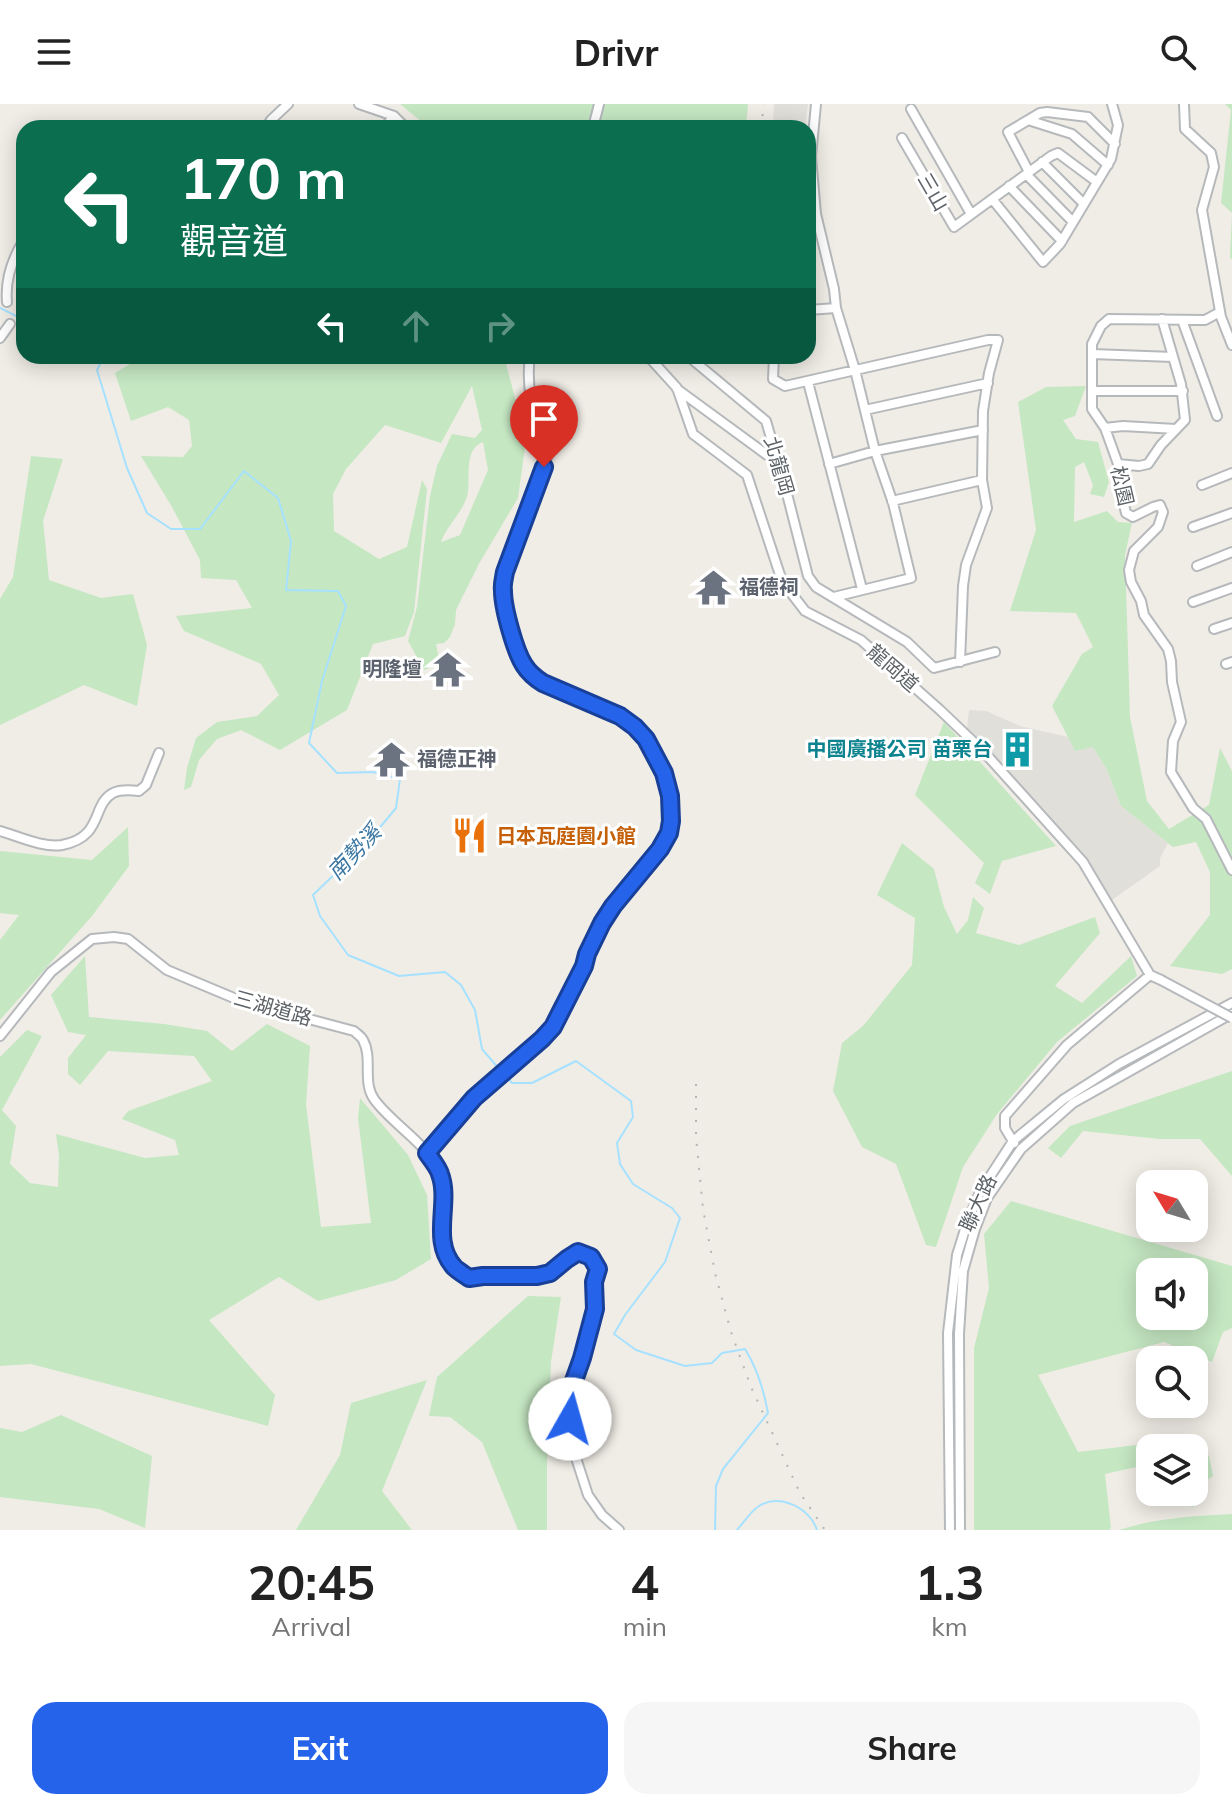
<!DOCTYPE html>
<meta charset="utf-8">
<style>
:root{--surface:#fff;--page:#f6f6f6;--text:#222;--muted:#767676;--accent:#2563eb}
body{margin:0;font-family:Mulish,"Noto Sans TC",sans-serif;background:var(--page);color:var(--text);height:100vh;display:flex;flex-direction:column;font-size:30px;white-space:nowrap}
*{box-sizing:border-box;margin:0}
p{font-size:26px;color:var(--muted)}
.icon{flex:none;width:44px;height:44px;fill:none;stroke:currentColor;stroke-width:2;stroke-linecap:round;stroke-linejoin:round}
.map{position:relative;height:1426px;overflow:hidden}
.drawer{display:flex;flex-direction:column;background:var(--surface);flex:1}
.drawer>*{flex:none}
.top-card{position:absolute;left:16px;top:16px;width:800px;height:244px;border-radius:24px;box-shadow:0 4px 20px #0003;background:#0b6e4f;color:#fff;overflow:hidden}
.needle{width:52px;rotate:308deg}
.fabs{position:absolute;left:1136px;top:1066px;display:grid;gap:16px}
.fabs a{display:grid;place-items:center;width:72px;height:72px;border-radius:16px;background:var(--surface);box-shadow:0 4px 20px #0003;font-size:40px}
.pin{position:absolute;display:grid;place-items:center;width:68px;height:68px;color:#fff;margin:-82px -34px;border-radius:50% 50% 50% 0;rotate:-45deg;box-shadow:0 0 8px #0007}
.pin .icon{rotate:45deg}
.me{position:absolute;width:88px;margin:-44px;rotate:7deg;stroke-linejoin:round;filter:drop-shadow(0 0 6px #0008)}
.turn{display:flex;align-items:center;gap:28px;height:168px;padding:0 32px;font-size:36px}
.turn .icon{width:104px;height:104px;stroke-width:2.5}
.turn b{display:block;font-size:56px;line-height:68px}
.lanes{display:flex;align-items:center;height:76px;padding:0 32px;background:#0003;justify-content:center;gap:40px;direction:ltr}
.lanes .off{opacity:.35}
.eta{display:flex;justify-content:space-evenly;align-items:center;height:136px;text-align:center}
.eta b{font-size:48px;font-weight:700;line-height:56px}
.primary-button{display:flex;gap:16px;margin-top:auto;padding:16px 32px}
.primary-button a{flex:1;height:92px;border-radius:24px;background:var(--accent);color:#fff;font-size:32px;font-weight:700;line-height:92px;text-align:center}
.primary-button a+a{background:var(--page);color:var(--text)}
header{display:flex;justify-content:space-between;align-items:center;height:104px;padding:0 32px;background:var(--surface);font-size:36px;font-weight:700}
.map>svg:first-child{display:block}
.industrial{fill:#e1dfda}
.green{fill:#c5e7c2;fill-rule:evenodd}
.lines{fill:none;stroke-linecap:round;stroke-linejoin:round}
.stream{stroke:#a6e1ff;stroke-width:2}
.minor-casing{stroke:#b6b9bc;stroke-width:12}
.minor{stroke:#fff;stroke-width:8}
.rail{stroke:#b4b5b6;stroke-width:2;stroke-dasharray:2 10;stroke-linecap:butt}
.minor-bridge-casing{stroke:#b6b9bc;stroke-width:12;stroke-linecap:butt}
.minor-bridge{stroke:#fff;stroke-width:8}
.route-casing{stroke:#184099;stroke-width:20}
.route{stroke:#2563eb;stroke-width:14}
.labels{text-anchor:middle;stroke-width:6;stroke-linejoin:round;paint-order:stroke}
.street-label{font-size:20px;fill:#5d6266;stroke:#fff}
.worship-label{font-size:20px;font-weight:bold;fill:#5b616d;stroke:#fff;text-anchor:start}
.culture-label{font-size:20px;font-weight:bold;fill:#0d838f;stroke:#fff;text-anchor:end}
.food-label{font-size:20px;font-weight:bold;fill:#c56008;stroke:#fff;text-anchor:start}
.water-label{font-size:22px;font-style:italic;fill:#3b77a2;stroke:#fff}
</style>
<header><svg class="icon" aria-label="menu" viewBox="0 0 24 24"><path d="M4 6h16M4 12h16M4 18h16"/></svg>Drivr<svg class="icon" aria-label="search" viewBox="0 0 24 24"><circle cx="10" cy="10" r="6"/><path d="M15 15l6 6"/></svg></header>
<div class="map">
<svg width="1232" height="1426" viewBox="0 0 1232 1426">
<rect width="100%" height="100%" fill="#f0ede6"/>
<path class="industrial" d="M 774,0 L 808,0 L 805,24 L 773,24 Z
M 969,606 L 986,607 L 1020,622 L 1068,633 L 1075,647 L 1093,642 L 1107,666 L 1121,702 L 1168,739 L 1160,754 L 1160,762 L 1112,796 L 1077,745 L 967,624 Z"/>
<path class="green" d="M 400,0 L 748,0 L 746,24 L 429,24 Z
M 1225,0 L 1232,0 L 1232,156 L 1230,153 L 1232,109 L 1221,99 L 1231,6 Z
M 143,252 L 184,252 L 192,254 L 195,252 L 504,252 L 526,336 L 518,394 L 480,458 L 456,506 L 455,520 L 450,533 L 444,539 L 436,540 L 440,560 L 424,566 L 408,537 L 417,503 L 430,392 L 437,362 L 452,330 L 475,334 L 482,326 L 472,282 L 441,339 L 385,321 L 346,365 L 333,390 L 334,427 L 379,455 L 407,443 L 422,376 L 427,385 L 414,508 L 405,532 L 373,540 L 347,606 L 280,646 L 241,626 L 217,635 L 199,656 L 191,683 L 184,686 L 187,664 L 196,634 L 217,618 L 257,612 L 279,591 L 261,560 L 184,527 L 176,512 L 252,504 L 236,476 L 201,474 L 200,456 L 172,403 L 141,352 L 183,353 L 192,342 L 189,316 L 168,303 L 131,317 L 115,269 ZM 483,338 L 488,366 L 460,431 L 441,438 C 447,421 465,406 468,388 C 470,372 464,345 483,338 Z
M 1086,282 L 1075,312 L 1063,316 L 1076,335 L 1098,338 L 1109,378 L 1104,393 L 1090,390 L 1093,381 L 1084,358 L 1075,363 L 1074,418 L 1107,407 L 1118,418 L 1132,419 L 1125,451 L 1130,613 L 1147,697 L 1169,725 L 1209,701 L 1220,644 L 1232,667 L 1232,865 L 1222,870 L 1170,862 L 1210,811 L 1210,768 L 1196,738 L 1173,743 L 1121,702 L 1107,666 L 1093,643 L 1075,647 L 1052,602 L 1082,550 L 1093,543 L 1076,509 L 1010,507 L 1036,426 L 1018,298 L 1046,283 Z
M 31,352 L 63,355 L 43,417 L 49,476 L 101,494 L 133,490 L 147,541 L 137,602 L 84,581 L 0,621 L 0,495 L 13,473 Z
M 944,618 L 1056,742 L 1002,757 L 990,790 L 975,779 L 984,759 L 915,691 Z
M 128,723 L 129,762 L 92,812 L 0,916 L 0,836 L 19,811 L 0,809 L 0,747 L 92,756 Z
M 902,739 L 934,765 L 944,803 L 957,830 L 968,816 L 973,793 L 984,804 L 976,829 L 1019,841 L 1095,813 L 1100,829 L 1055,882 L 1082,899 L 1131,852 L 1137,872 L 1057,938 L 997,1010 L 963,1063 L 936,1143 L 926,1141 L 896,1060 L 862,1043 L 833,987 L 842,939 L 863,922 L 912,861 L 915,814 L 877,791 Z
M 85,852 L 89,913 L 164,920 L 207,927 L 232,947 L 267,920 L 310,942 L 306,1000 L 321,1123 L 371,1119 L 358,1014 L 360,994 L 408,1051 L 427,1091 L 431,1155 L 396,1176 L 318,1197 L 279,1173 L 209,1216 L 275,1291 L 268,1322 L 31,1260 L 0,1262 L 0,953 L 27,926 L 42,932 L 2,1006 L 16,1022 L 10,1060 L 30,1079 L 58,1083 L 59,1052 L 56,1030 L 145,1054 L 179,1051 L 175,1036 L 122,1015 L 128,1007 L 212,977 L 194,952 L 108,947 L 80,981 L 68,970 L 68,954 L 86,931 L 68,928 L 51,891 Z
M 1232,967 L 1232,1072 L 1200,1035 L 1160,1035 L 1083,1027 L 1061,1054 L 1048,1044 L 1070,1022 Z
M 1011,1097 L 1232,1162 L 1232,1224 L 1223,1228 L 1212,1258 L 1164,1238 L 1038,1271 L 1078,1348 L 1170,1337 L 1188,1344 L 1150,1344 L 1150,1360 L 1105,1370 L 1111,1424 L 1109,1426 L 974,1426 L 974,1244 L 989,1184 L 984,1130 ZM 1150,1168 L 1194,1168 L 1194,1212 L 1150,1212 Z
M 528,1192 L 561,1193 L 551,1258 L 547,1359 L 547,1426 L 518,1426 L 482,1338 L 450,1313 L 429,1312 L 437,1273 Z
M 427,1276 L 382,1387 L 412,1426 L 296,1426 L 340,1351 L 351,1299 Z
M 61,1311 L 152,1352 L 145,1424 L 99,1405 L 0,1393 L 0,1324 L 22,1328 Z
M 1194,1346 L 1209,1352 L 1213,1372 L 1195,1384 L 1194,1403 L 1177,1399 L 1177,1388 L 1194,1388 Z
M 1232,1410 L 1232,1426 L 1119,1426 C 1156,1414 1193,1412 1232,1410 Z"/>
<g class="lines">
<path class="stream" d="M 0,204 L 24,216
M 104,252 L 97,266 L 127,364 L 147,409 L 171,425 L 200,425 L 244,367 L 278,394 L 291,437 L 286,486 L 338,487 L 346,502 L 322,577 L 309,639 L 337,669 L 373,668 L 400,675 L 396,704 L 367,739 L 313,791 L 320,812 L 348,851 L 399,872 L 445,868 L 461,881 L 475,906 L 482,945 L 500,966
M 505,971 L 512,979 L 532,979 L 576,957 L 631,997 L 633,1013 L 617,1039 L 620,1060 L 633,1080 L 672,1104 L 680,1114 L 665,1158 L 625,1211 L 614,1230 L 636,1246 L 685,1262 L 712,1259 L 722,1249 L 745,1245 C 757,1264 764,1287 768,1309 L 723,1365 L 716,1382 L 715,1426
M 737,1426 C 744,1418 751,1407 759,1402 C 780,1389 810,1404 817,1426"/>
<defs>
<path id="minor" d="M 359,0 L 394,12 L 406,24
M 816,0 L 811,53 L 816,110 L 834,185 L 836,204 L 855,266 L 875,347 L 893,399 L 911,474 L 834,493
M 1184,0 L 1185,25 L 1211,49 L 1214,63 L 1202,106 L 1221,213 L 1232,241
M 911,5 L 971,110
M 1028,16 L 1072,30 L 1108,61
M 266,24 L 271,16 L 288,0
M 384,24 L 394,12
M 593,24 L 599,0
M 902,34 L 954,123 L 1051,52 L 1058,49 L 1097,78
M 1042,58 L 1084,100
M 1029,68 L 1008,28 L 1040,9 L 1047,8 L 1088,13 L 1115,40
M 1026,70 L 1073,118
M 1009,82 L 1062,137
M 993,96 L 1043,158 L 1060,140 L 1111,55 L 1118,21 L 1112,0
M 7,198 C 5,175 12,155 24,136
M 808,206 L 836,204
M 1220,208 L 1205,216 L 1109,215 L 1101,222 L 1092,240 L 1092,305 L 1105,324 L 1118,360 L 1120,384 L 1126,409 L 1133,413 L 1153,403 L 1160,401 L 1163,408 L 1158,423 L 1134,447 L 1129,466 L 1131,478 L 1141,497 L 1144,511 L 1168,545 L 1171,557 L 1172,578 L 1181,618 L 1173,637 L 1171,668 L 1193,704 L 1206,715 L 1232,766
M 1182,216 L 1217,312
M 0,234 L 10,220
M 1092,250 L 1173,253
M 648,252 L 677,284 L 693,330 L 747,371 L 782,477 L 805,507 L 861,536 L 940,606 L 984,648 L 1083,758 L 1150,871 L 1161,876
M 688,252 L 766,317 L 785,382 L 808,472 L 816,483 L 907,538 L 934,564 L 995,548
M 774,252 L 773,275 L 785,282 L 988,236 L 998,236 L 989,269 L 983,307 L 982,376 L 987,404 L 966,461 L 963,482 L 960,558
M 808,278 L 862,485
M 677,285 L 778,359
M 1092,287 L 1183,287
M 865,306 L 988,279
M 1105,324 L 1123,322 L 1176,325
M 829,360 L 875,347 L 983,326
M 1118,360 L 1139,362 L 1148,360 L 1161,341 L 1185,316 L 1181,280 L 1162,215
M 1202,381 L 1232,369
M 892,397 L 982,376
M 1193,423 L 1232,409
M 1197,462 L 1232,448
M 1193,498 L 1232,484
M 1214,525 L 1232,519
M 1226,560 L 1232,558
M 0,727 C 18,732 43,744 62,741 C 104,733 91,701 113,689 C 121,685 131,686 139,687 L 146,681 L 159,649
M 0,932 L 51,868 L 92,835 L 114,833 L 128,835 L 167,866 L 241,897 L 354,927 C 357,930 361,932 363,936 C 373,954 362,978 374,995 C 392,1021 434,1043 441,1074 C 447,1102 433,1140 454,1164 C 458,1168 465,1171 469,1174 C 493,1170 528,1177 547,1170 C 558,1166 568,1154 578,1148 L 591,1153 L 598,1165 L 594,1178 L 595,1205 L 582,1254 L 571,1285 L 570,1315 L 577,1357 L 588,1391 L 602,1411 L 619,1426
M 1014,1039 L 1005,1024 L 1005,1012 L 1067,941 L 1150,871
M 427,1049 L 474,994 L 542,935 L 553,923 L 584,862 L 587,850 L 602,819 L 613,802 L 660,745 L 669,729 L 671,717 L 670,692 L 664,669 L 646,635 L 635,623 L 610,607 L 543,579 L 532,572 L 524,562 L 518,549 L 504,501 L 502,486 L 505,468 L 548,351 C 546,335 543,332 538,319 C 530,298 527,274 530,252
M 950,1426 L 948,1229 L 957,1151 L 967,1119 L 980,1088 L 1013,1037 L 1064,995 L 1119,960 L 1232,899
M 960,1426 L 959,1230 L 963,1167 L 975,1125 L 987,1094 L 1021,1045 L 1073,999 L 1231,910"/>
</defs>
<use href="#minor" class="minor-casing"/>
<use href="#minor" class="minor"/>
<path class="rail" d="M 761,24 L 764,0
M 696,980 L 696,1033 L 703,1105 L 715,1169 L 731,1228 L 751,1283 L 800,1389 L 825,1426"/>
<defs>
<path id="minor-bridge" d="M 1161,876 L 1232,914"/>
</defs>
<use href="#minor-bridge" class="minor-bridge-casing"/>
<use href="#minor-bridge" class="minor-bridge"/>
</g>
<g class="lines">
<defs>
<path id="route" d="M 544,363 L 505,468 C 504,474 502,481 503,487 C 503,504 515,547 524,561 C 529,569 535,574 543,579 L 620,612 L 635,623 L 646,635 L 664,669 L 670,692 L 671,717 L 669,729 L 660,745 L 613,802 L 602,819 L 587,850 L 584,862 L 553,923 L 542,935 L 474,994 L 427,1049 C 431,1055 438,1063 440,1070 C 451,1099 430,1136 454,1163 C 458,1167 465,1171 469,1174 L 483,1172 L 537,1172 L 550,1169 L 567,1155 L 578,1148 L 591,1153 L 598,1165 L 594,1178 L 595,1205 L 582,1254 L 571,1285 L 570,1315"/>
</defs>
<use href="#route" class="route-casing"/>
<use href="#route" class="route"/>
</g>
<defs>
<symbol id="temple-bare" viewBox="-9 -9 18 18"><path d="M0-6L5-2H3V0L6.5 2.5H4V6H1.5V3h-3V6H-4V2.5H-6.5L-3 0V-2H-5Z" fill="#6b7280" stroke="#fff" stroke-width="2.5" paint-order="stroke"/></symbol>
<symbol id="building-bare" viewBox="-9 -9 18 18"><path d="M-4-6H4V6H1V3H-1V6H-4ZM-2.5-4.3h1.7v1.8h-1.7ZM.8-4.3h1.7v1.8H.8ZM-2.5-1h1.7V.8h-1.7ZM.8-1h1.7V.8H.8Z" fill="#0f9aa8" stroke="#fff" stroke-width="2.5" paint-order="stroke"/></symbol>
<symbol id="restaurant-bare" viewBox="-9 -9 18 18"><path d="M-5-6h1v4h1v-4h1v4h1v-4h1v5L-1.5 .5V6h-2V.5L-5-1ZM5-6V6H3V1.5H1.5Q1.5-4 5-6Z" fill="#e8710a" stroke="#fff" stroke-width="2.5" paint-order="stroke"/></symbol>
</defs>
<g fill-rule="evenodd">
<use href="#temple-bare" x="688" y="458" width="51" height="51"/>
<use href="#temple-bare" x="422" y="540" width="51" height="51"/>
<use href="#building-bare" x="992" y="620" width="51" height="51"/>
<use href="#temple-bare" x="366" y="630" width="51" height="51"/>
<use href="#restaurant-bare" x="444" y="706" width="51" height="51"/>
</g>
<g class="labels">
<g class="street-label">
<text transform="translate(933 88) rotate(60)" y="7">三山</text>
<text transform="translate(779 362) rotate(74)" y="7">北龍岡</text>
<text transform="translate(1122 382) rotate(77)" y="7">松園</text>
<text transform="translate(893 564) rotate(41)" y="7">龍岡道</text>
<text transform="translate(273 904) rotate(16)" y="7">三湖道路</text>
<text transform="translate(978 1099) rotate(-65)" y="7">聯大路</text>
</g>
<g class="worship-label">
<text x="739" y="490">福德祠</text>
<text x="422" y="572" text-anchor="end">明隆壇</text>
<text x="417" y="662">福德正神</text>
</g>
<g class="culture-label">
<text x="992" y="652">中國廣播公司 苗栗台</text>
</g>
<g class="food-label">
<text x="496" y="739">日本瓦庭園小館</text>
</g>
<g class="water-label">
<text transform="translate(354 748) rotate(-47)" y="8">南勢溪</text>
</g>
</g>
</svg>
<div class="fabs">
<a><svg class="needle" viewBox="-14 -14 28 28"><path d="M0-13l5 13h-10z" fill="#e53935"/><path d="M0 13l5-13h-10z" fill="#767676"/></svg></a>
<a><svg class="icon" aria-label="sound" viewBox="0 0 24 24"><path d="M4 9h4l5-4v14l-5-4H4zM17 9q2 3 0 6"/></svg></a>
<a><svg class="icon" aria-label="search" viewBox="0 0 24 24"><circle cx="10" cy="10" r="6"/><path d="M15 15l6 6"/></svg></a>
<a><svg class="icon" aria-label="layers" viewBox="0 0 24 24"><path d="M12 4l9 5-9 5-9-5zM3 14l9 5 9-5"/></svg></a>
</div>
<div class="pin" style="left:544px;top:363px;background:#d93025"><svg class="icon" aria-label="arrive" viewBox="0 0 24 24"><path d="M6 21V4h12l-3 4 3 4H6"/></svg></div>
<svg class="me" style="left:570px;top:1315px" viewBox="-20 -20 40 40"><circle r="19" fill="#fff"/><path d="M0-13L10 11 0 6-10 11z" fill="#2563eb"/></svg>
<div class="top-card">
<div class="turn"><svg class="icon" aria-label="left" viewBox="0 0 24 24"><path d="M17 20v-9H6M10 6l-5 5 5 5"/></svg><div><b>170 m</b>觀音道</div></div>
<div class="lanes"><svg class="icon" aria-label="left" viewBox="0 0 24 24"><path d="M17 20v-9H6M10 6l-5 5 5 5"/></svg><svg class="icon off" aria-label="ahead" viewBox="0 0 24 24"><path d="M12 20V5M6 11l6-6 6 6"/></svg><svg class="icon off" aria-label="right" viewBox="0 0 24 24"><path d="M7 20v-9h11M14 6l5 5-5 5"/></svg></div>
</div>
</div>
<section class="drawer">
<div class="eta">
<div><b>20:45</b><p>Arrival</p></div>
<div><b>4</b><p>min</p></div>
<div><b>1.3</b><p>km</p></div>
</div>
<div class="primary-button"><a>Exit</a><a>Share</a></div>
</section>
